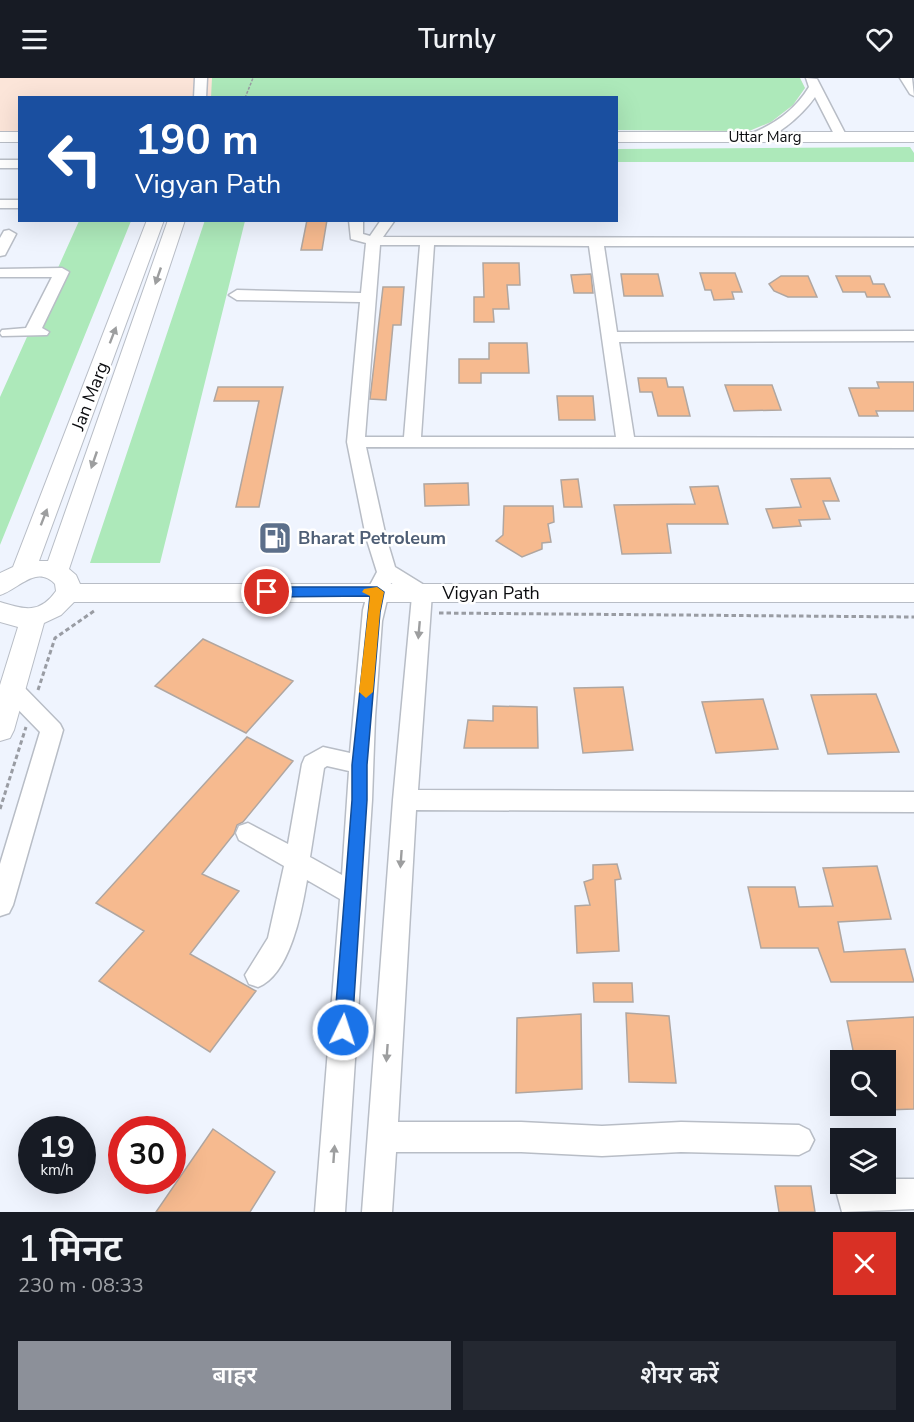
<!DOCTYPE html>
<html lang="hi">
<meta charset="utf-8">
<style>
:root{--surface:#171b24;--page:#242831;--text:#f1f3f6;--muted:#9ea1a6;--accent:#8c9099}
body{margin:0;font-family:"Nunito Sans","Noto Sans Devanagari",sans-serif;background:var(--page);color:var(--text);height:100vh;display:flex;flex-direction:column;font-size:22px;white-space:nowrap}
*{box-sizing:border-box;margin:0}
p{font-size:20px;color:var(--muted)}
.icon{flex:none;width:33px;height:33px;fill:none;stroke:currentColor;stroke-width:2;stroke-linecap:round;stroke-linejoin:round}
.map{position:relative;height:1134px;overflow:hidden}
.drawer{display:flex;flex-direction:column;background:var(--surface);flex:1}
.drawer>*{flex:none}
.banner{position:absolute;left:18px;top:18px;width:600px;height:126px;border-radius:0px;box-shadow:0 6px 24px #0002;background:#1a4fa0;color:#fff;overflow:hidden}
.buttons{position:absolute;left:830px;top:972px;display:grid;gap:12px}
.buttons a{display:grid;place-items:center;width:66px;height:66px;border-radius:0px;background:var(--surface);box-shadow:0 6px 24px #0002;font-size:30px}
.speed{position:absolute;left:18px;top:1038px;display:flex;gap:12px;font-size:30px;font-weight:700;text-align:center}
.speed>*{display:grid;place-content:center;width:78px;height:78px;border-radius:50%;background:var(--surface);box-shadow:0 6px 24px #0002;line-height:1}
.speed small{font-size:15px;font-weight:400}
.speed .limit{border:9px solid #d22;background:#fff;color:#111}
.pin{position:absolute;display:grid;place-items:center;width:51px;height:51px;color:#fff;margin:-26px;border:3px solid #fff;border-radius:50%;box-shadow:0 2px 6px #0007}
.me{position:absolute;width:66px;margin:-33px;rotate:4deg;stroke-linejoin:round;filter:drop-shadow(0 0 4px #0008)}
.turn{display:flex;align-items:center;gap:21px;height:126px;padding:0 18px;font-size:27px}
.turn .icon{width:78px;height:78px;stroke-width:2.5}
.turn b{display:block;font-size:42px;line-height:51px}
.round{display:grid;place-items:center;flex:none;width:63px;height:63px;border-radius:0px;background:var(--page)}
.overview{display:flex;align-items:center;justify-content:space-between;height:102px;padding:0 18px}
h1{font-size:36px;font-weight:600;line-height:45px}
.button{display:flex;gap:12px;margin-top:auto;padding:12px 18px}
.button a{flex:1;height:69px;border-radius:0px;background:var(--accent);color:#fff;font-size:24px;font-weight:600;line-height:69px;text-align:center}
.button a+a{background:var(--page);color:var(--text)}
header{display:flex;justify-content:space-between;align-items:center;height:78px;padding:0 18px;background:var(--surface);font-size:27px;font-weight:600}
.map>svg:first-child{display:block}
.commercial{fill:#fce5d9}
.green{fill:#ade9ba}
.building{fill:#f6ba8f;stroke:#b0a6a0;stroke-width:1.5}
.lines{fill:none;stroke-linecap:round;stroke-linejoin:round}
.minor-casing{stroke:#b8bdc6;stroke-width:3}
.major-casing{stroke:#b8bdc6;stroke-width:2}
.path-far1{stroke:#999ca3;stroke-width:1.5;stroke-dasharray:3 1.5;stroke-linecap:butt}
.path{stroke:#999ca3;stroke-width:3;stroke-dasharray:4.5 3;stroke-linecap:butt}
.minor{fill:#fff;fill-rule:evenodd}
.major{fill:#fff;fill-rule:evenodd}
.oneway{fill:#9d9e9f}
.route{fill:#1a73e8;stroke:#114b97;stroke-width:1.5}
.slow{fill:#f59e0b}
.labels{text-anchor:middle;stroke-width:5;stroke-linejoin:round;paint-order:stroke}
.far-street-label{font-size:15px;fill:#0b0c0f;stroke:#fff}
.street-label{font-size:18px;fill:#0b0c0f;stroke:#fff}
.service-label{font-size:18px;font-weight:bold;fill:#4e5e75;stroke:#fff;text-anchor:start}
</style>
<header><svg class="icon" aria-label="menu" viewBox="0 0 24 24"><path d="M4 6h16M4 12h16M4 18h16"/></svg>Turnly<svg class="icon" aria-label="heart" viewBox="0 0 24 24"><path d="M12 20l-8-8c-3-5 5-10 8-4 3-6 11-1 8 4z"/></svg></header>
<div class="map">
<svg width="914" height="1134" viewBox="0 0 914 1134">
<rect width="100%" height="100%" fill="#eff4fe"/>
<path class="commercial" d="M 0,0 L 800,0 L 805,10 L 793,27 L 771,44 L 749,53 L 617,52 L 616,20 L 20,20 L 19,53 L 0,53 Z"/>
<path class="green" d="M 212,0 L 800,0 L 805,10 L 793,27 L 771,44 L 749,53 L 617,52 L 616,20 L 211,20 Z
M 910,69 L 914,75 L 914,84 L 617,84 L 617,71 Z
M 205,142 L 245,143 L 160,485 L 90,485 Z
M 79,143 L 131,143 L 0,467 L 0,319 Z"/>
<path class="building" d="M 307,142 L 327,142 L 322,172 L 301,172 Z
M 483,185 L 519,185 L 520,207 L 507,207 L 509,231 L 493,231 L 494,244 L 474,244 L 474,219 L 484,219 Z
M 700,195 L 735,195 L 742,214 L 732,214 L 734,221 L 714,222 L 711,212 L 705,212 Z
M 591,196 L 593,215 L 574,215 L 571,197 Z
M 621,196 L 658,196 L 663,218 L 624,218 Z
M 781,198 L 808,198 L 817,219 L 788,219 L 774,213 L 769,206 Z
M 836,198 L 870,198 L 873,206 L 884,206 L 890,219 L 867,219 L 865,214 L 843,214 Z
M 383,209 L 404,209 L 401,247 L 393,247 L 386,322 L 370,321 Z
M 489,265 L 527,265 L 529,295 L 481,295 L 481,305 L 459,305 L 459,281 L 489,281 Z
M 638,300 L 666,300 L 668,309 L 683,309 L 690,338 L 658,338 L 652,314 L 640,314 Z
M 877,304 L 914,304 L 914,333 L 876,333 L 878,338 L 859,338 L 849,310 L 879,310 Z
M 725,307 L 772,307 L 781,332 L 734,333 Z
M 218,309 L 283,309 L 259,429 L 236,429 L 259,323 L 214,323 Z
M 557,318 L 593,318 L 595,342 L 559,342 Z
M 830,400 L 839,423 L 823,423 L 830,441 L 799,442 L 801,448 L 773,450 L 766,431 L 801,429 L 791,401 Z
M 578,401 L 582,429 L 564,429 L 561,402 Z
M 468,405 L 469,427 L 425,428 L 424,406 Z
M 718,408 L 728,446 L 667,446 L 671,475 L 622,476 L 614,427 L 695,426 L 690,409 Z
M 504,428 L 553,428 L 554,444 L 548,446 L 551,464 L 542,465 L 542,471 L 522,479 L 496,463 L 503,457 Z
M 203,561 L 293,603 L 246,655 L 155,608 Z
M 623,609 L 633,672 L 583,675 L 574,610 Z
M 876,616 L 899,674 L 828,676 L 811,617 Z
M 763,621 L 778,671 L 716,675 L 702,624 Z
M 493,628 L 537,629 L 538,670 L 464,670 L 468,642 L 493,643 Z
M 247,659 L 293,683 L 243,744 L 237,747 L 234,756 L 202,796 L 239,813 L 190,876 L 256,913 L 210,974 L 99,903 L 144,853 L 96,825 Z
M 617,786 L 621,801 L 615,802 L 619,873 L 577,875 L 575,828 L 590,827 L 584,804 L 593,801 L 593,787 Z
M 877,788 L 891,841 L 838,844 L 844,874 L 905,871 L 914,904 L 831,904 L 818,870 L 761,870 L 748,809 L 795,809 L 799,829 L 833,828 L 823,790 Z
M 593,905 L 632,905 L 633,924 L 594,924 Z
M 626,935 L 669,938 L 676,1005 L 629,1004 Z
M 581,936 L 582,1011 L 516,1015 L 517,940 Z
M 914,939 L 914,1031 L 885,1032 L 885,982 L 855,982 L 847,943 Z
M 213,1051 L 275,1094 L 250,1134 L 156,1134 Z
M 775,1108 L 811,1108 L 815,1134 L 779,1134 Z"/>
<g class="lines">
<defs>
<path id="minor" d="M 195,0 L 207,0 L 206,20 L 194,20 Z
M 806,0 L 817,1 L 847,59 L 845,62 L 837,62 L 815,19 C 803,36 772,66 750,62 L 748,59 L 750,56 C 775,46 794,33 809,9 Z
M 900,0 L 912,0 L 914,18 L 910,16 Z
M 0,82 L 20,82 L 20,90 L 0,90 Z
M 0,122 L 20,122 L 20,130 L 0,130 Z
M 349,142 L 363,142 L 363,156 L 370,158 L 381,142 L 395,142 L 383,159 L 914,160 L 914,168 L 604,168 L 617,254 L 914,253 L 914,263 L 619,264 L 634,359 L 914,360 L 914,370 L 366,369 L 386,459 L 395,489 L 429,510 L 432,515 L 418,712 L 914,714 L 914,734 L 416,732 L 398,1044 L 521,1044 L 602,1048 L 681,1044 L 799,1047 L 809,1052 L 814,1062 L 809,1072 L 799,1077 L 681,1074 L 602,1078 L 521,1074 L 396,1074 L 392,1134 L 362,1134 L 393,722 L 412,518 L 391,505 L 382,543 L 375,639 L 372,722 L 345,1134 L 315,1134 L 340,821 L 307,802 C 302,832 290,897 258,909 L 249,906 L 245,897 L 268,860 L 284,788 L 239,762 L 236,755 L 239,748 L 248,745 L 288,766 L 302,686 L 305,679 L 323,669 L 350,675 L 363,532 L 369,509 L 377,494 L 366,459 L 347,364 L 360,224 L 237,222 L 229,217 L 237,212 L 361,215 L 366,165 L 351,161 ZM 380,167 L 420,167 L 404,359 L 365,359 ZM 434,167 L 589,168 L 616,359 L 421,359 ZM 327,688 L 349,693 L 342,797 L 310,779 L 324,690 Z
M 9,152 L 16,156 L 5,177 L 0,178 L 0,160 L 4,153 Z
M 62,190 L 69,194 L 42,250 L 49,254 L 47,257 L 2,258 L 0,255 L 2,252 L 26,250 L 52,199 L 0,199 L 0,191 Z
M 12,603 L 20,605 L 60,646 L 63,652 L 13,827 L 9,835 L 0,838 L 0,786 L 40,654 L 4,617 L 1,611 L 4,605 Z
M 885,1101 L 914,1101 L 914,1131 L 842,1134 L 837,1116 L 841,1106 L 885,1106 Z"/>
<path id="major" d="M 0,54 L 20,54 L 20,64 L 0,64 Z
M 616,54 L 914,54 L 914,64 L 616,64 Z
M 147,142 L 164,142 L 39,483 L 48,483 L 168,142 L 185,142 L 69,491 L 76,497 L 80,506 L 914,506 L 914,524 L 74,524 L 61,537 L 44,545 L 14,652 L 10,660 L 0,663 L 0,607 L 18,549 L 0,544 L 0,524 C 23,531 39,537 56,513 L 55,506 C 36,486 18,512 0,517 L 0,495 L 13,489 Z"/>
</defs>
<use href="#minor" class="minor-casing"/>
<use href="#major" class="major-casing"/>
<path class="path-far1" d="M 245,20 L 253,0"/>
<path class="path" d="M 439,535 L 914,539
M 38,612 L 55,560 L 94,533
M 0,731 L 26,649"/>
<use href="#minor" class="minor"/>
<use href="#major" class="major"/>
</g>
<defs><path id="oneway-solid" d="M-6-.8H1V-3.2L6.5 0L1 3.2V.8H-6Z" transform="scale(1.5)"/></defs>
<g class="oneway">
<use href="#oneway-solid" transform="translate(158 198) rotate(109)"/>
<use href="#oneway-solid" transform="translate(113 257) rotate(-69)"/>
<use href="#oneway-solid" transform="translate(94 382) rotate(109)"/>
<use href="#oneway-solid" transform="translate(44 439) rotate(-69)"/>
<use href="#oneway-solid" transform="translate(419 552) rotate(95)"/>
<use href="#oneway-solid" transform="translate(401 781) rotate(94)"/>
<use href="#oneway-solid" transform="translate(387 975) rotate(94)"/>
<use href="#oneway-solid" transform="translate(334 1076) rotate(-86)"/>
</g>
<path class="route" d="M 267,509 L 377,509 L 384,514 L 380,534 L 367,687 L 367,722 L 352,952 L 349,958 L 343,961 L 337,958 L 334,952 L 352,722 L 352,687 L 370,518 L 267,519 L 261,514 Z"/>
<path class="slow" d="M 377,509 L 384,514 L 380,534 L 373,614 L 366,620 L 359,614 L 370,518 L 362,514 L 364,511 Z"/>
<defs>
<symbol id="fuel-square" viewBox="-11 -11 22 22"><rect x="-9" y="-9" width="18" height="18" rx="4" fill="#5c6f8a" stroke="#fff"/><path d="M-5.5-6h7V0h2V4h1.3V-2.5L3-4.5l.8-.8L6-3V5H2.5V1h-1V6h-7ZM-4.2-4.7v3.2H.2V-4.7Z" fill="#fff"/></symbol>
</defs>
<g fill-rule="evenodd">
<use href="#fuel-square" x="256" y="441" width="38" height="38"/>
</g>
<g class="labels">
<g class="far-street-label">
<text x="765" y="64">Uttar Marg</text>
</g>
<g class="street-label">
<text transform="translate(90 318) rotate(-69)" y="6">Jan Marg</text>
<text x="491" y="521">Vigyan Path</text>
</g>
<g class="service-label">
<text x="298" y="466">Bharat Petroleum</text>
</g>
</g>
</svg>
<div class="buttons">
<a><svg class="icon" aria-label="search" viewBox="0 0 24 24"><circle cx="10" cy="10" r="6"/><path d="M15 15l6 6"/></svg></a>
<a><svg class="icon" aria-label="layers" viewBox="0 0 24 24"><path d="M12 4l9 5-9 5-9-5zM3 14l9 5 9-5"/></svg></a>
</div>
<div class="speed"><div>19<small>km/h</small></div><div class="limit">30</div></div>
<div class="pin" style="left:267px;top:514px;background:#d93025"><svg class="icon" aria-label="arrive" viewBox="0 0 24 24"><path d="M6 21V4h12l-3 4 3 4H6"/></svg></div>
<svg class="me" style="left:343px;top:952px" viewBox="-20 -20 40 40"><circle r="17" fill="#1a73e8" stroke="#fff" stroke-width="3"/><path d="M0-11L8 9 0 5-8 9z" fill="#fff"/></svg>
<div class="banner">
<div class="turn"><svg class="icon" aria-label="left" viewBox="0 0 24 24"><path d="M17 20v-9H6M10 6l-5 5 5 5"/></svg><div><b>190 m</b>Vigyan Path</div></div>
</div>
</div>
<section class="drawer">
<div class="overview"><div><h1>1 मिनट</h1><p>230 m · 08:33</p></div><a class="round" style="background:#d93025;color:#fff"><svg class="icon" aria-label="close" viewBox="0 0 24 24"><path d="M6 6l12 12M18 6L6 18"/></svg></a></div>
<div class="button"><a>बाहर</a><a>शेयर करें</a></div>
</section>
